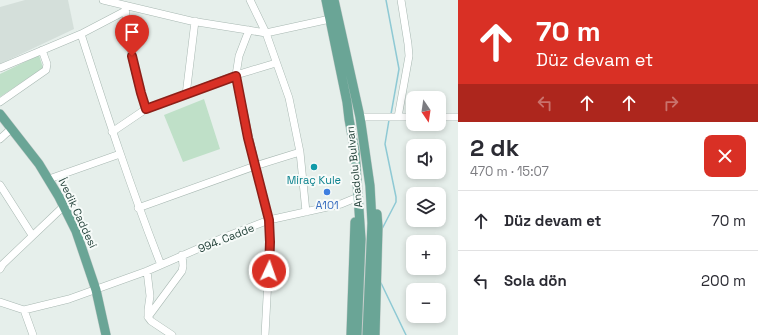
<!DOCTYPE html>
<html lang="tr">
<meta charset="utf-8">
<style>
:root{--surface:#fff;--page:#f7f7f7;--text:#2b2b33;--muted:#7c7c81;--line:#e1e1e2}
body{margin:0;font-family:"Space Grotesk",sans-serif;background:var(--page);color:var(--text);height:100vh;display:flex;flex-direction:column;font-size:15px;white-space:nowrap}
*{box-sizing:border-box;margin:0}
p{font-size:13px;color:var(--muted)}
.icon{flex:none;width:22px;height:22px;fill:none;stroke:currentColor;stroke-width:2;stroke-linecap:round;stroke-linejoin:round}
.map{position:relative;flex:1;overflow:hidden}
.drawer{display:flex;flex-direction:column;background:var(--surface);width:300px}
.drawer>*{flex:none}
.banner{background:#d93025;color:#fff;overflow:hidden}
.needle{width:26px;rotate:167deg}
.fabs{position:absolute;left:406px;top:91px;display:grid;gap:8px}
.fabs a{display:grid;place-items:center;width:40px;height:40px;border-radius:8px;background:var(--surface);box-shadow:0 2px 6px #0003;font-size:20px}
.pin{position:absolute;display:grid;place-items:center;width:34px;height:34px;color:#fff;margin:-41px -17px;border-radius:50% 50% 50% 0;rotate:-45deg;box-shadow:0 0 4px #0007}
.pin .icon{rotate:45deg}
.me{position:absolute;width:44px;margin:-22px;rotate:3deg;stroke-linejoin:round;filter:drop-shadow(0 0 3px #0008)}
.turn{display:flex;align-items:center;gap:14px;height:84px;padding:0 12px;font-size:18px}
.turn .icon{width:52px;height:52px;stroke-width:2.5}
.turn b{display:block;font-size:28px;line-height:34px}
.lanes{display:flex;align-items:center;height:38px;padding:0 12px;background:#0003;justify-content:center;gap:20px;direction:ltr}
.lanes .off{opacity:.35}
.round{display:grid;place-items:center;flex:none;width:42px;height:42px;border-radius:8px;background:var(--page)}
.head{display:flex;align-items:center;justify-content:space-between;height:68px;padding:0 12px}
h1{font-size:24px;font-weight:800;line-height:30px}
ul{padding:0;list-style:none}
li{display:flex;align-items:center;gap:12px;height:60px;padding:0 12px;border-top:1px solid var(--line)}
li div{flex:1}
li b{display:block;font-size:15px}
li em{font-style:normal}
main{display:flex;flex:1;min-height:0}
.map>svg:first-child{display:block}
.built{fill:#d4dfda}
.green{fill:#bfe0c8}
.lines{fill:none;stroke-linecap:round;stroke-linejoin:round}
.stream{stroke:#8ec9d4;stroke-width:1.5}
.minor-casing{stroke:#a8b8b2;stroke-width:8}
.major-casing{stroke:#c2cac8;stroke-width:10}
.minor{stroke:#fff;stroke-width:7}
.major{stroke:#6aa596;stroke-width:9}
.route-casing{stroke:#8d1f18;stroke-width:10}
.route{stroke:#d93025;stroke-width:7}
.culture-dot{fill:#0f9aa8;stroke:#f7fbf9;stroke-width:1.5}
.shop-dot{fill:#3f7fe0;stroke:#f7fbf9;stroke-width:1.5}
.labels{text-anchor:middle;stroke-width:4;stroke-linejoin:round;paint-order:stroke}
.street-label{font-size:11px;fill:#24423a;stroke:#f7fbf9}
.culture-label{font-size:11px;fill:#0d838f;stroke:#f7fbf9}
.shop-label{font-size:11px;fill:#366cbe;stroke:#f7fbf9}
</style>
<main>
<div class="map">
<svg width="458" height="335" viewBox="0 0 458 335">
<rect width="100%" height="100%" fill="#e6efeb"/>
<path class="built" d="M 25,0 L 68,0 L 74,29 L 0,64 L 0,7 Z"/>
<path class="green" d="M 39,55 L 43,68 L 0,97 L 0,74 Z
M 204,99 L 220,149 L 183,162 L 164,115 Z"/>
<g class="lines">
<path class="stream" d="M 386,0 L 399,69 L 391,114
M 382,229 L 396,202 L 396,197 L 385,144 L 389,120
M 381,283 L 406,335"/>
<defs>
<path id="minor" d="M 103,0 L 191,21 L 266,33 L 330,19
M 250,0 L 266,33 L 289,98 L 300,152 L 306,212
M 125,8 C 129,42 134,76 146,109
M 249,30 L 239,56 L 236,75 L 249,138 L 269,220 L 270,241 L 265,335
M 81,34 C 106,112 131,189 161,265
M 0,68 L 81,34 L 125,11
M 186,95 L 195,21
M 0,102 L 46,70 L 47,64 L 42,50
M 360,117 L 413,117
M 398,117 L 409,56 L 408,44 L 401,0
M 439,117 L 458,117
M 112,132 L 146,109 L 236,75 L 276,63
M 0,139 L 11,129
M 49,179 L 120,154
M 0,185 L 32,235
M 138,208 L 255,166 L 300,152
M 0,269 L 3,264 L 64,206
M 147,271 L 150,296 L 148,310 L 148,317 L 151,321 L 172,335
M 0,302 L 24,310 L 69,299 L 147,271 L 225,237 L 269,220 L 341,204 L 358,197
M 24,310 L 33,335
M 148,317 L 182,271 L 183,266 L 182,255"/>
<path id="major" d="M 326,0 L 347,102 L 349,119 L 355,152 L 361,239 L 357,335
M 334,0 L 360,117 L 370,186 L 372,223 L 367,335
M 0,114 L 39,164 L 59,197 L 76,231 L 96,290 L 106,335
M 351,335 L 355,222
M 375,335 L 378,227 L 377,214"/>
</defs>
<use href="#minor" class="minor-casing"/>
<use href="#major" class="major-casing"/>
<use href="#minor" class="minor"/>
<use href="#major" class="major"/>
</g>
<g class="lines">
<defs>
<path id="route" d="M 132,56 L 141,93 L 146,109 L 236,76 L 248,138 L 269,220 L 270,242 L 269,271"/>
</defs>
<use href="#route" class="route-casing"/>
<use href="#route" class="route"/>
</g>
<circle class="culture-dot" cx="314" cy="167" r="4"/>
<circle class="shop-dot" cx="327" cy="192" r="4"/>
<g class="labels">
<g class="street-label">
<text transform="translate(354 167) rotate(-96)" y="4">Anadolu Bulvarı</text>
<text transform="translate(78 213) rotate(65)" y="4">İvedik Caddesi</text>
<text transform="translate(226 238) rotate(-22)" y="4">994. Cadde</text>
</g>
<g class="culture-label">
<text x="314" y="184">Miraç Kule</text>
</g>
<g class="shop-label">
<text x="327" y="209">A101</text>
</g>
</g>
</svg>
<div class="fabs">
<a><svg class="needle" viewBox="-14 -14 28 28"><path d="M0-13l5 13h-10z" fill="#e53935"/><path d="M0 13l5-13h-10z" fill="#7c7c81"/></svg></a>
<a><svg class="icon" aria-label="sound" viewBox="0 0 24 24"><path d="M4 9h4l5-4v14l-5-4H4zM17 9q2 3 0 6"/></svg></a>
<a><svg class="icon" aria-label="layers" viewBox="0 0 24 24"><path d="M12 4l9 5-9 5-9-5zM3 14l9 5 9-5"/></svg></a>
<a>+</a>
<a>−</a>
</div>
<div class="pin" style="left:132px;top:56px;background:#d93025"><svg class="icon" aria-label="arrive" viewBox="0 0 24 24"><path d="M6 21V4h12l-3 4 3 4H6"/></svg></div>
<svg class="me" style="left:269px;top:271px" viewBox="-20 -20 40 40"><circle r="17" fill="#d93025" stroke="#fff" stroke-width="3"/><path d="M0-11L8 9 0 5-8 9z" fill="#fff"/></svg>
</div>
<section class="drawer">
<div class="banner">
<div class="turn"><svg class="icon" aria-label="ahead" viewBox="0 0 24 24"><path d="M12 20V5M6 11l6-6 6 6"/></svg><div><b>70 m</b>Düz devam et</div></div>
<div class="lanes"><svg class="icon off" aria-label="left" viewBox="0 0 24 24"><path d="M17 20v-9H6M10 6l-5 5 5 5"/></svg><svg class="icon" aria-label="ahead" viewBox="0 0 24 24"><path d="M12 20V5M6 11l6-6 6 6"/></svg><svg class="icon" aria-label="ahead" viewBox="0 0 24 24"><path d="M12 20V5M6 11l6-6 6 6"/></svg><svg class="icon off" aria-label="right" viewBox="0 0 24 24"><path d="M7 20v-9h11M14 6l5 5-5 5"/></svg></div>
</div>
<div class="head"><div><h1>2 dk</h1><p>470 m · 15:07</p></div><a class="round" style="background:#d93025;color:#fff"><svg class="icon" aria-label="close" viewBox="0 0 24 24"><path d="M6 6l12 12M18 6L6 18"/></svg></a></div>
<ul>
<li><svg class="icon" aria-label="ahead" viewBox="0 0 24 24"><path d="M12 20V5M6 11l6-6 6 6"/></svg><div><b>Düz devam et</b></div><em>70 m</em></li>
<li><svg class="icon" aria-label="left" viewBox="0 0 24 24"><path d="M17 20v-9H6M10 6l-5 5 5 5"/></svg><div><b>Sola dön</b></div><em>200 m</em></li>
</ul>
</section>
</main>
